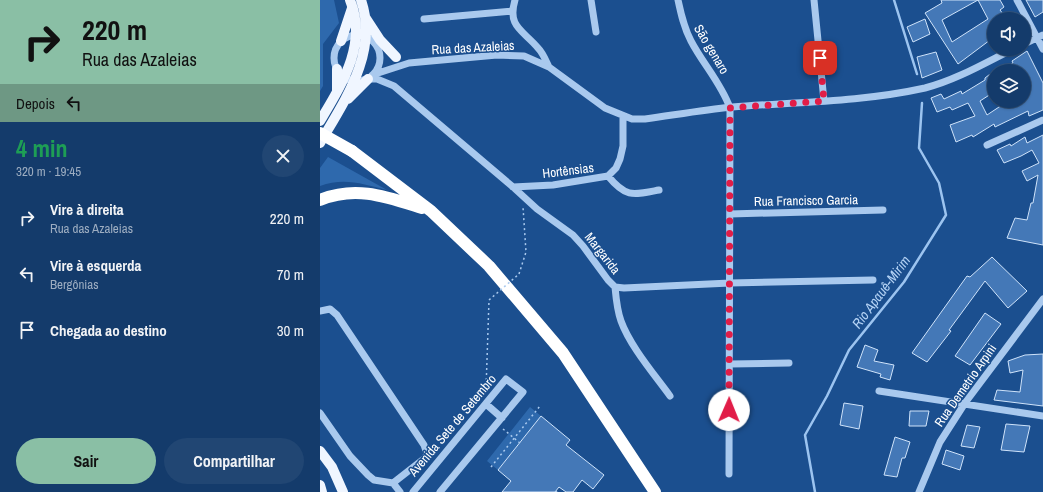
<!DOCTYPE html>
<html lang="pt">
<meta charset="utf-8">
<style>
:root{--surface:#143b6b;--page:#214673;--text:#f1f3f6;--muted:#9dadc1;--line:#33557e;--accent:#8abfa5}
body{margin:0;font-family:"Archivo Narrow",sans-serif;background:var(--page);color:var(--text);height:100vh;display:flex;flex-direction:column;font-size:15px;white-space:nowrap}
*{box-sizing:border-box;margin:0}
p{font-size:13px;color:var(--muted)}
.icon{flex:none;width:22px;height:22px;fill:none;stroke:currentColor;stroke-width:2;stroke-linecap:round;stroke-linejoin:round}
.map{position:relative;flex:1;overflow:hidden}
.panel{display:flex;flex-direction:column;background:var(--surface);width:320px}
.panel>*{flex:none}
.banner{background:#8abfa5;color:#111;overflow:hidden}
.tools{position:absolute;left:667px;top:12px;display:grid;gap:8px}
.tools a{display:grid;place-items:center;width:44px;height:44px;border-radius:50%;background:var(--surface);box-shadow:0 1px 3px #0004,0 0 0 1px var(--line);font-size:20px}
.pin{position:absolute;display:grid;place-items:center;width:34px;height:34px;color:#fff;margin:-17px;border-radius:8px;box-shadow:0 2px 6px #0006}
.me{position:absolute;width:44px;margin:-22px;rotate:1deg;stroke-linejoin:round;filter:drop-shadow(0 0 3px #0008)}
.turn{display:flex;align-items:center;gap:14px;height:84px;padding:0 16px;font-size:18px}
.turn .icon{width:52px;height:52px;stroke-width:2.5}
.turn b{display:block;font-size:28px;line-height:34px}
.then{display:flex;align-items:center;height:38px;padding:0 16px;background:#0003;gap:8px;font-size:15px}
.round{display:grid;place-items:center;flex:none;width:42px;height:42px;border-radius:21px;background:var(--page)}
.headline{display:flex;align-items:center;justify-content:space-between;height:68px;padding:0 16px}
h1{font-size:24px;font-weight:800;line-height:30px;color:#1e9e55}
.primary-button{display:flex;gap:8px;margin-top:auto;padding:8px 16px}
.primary-button a{flex:1;height:46px;border-radius:24px;background:var(--accent);color:#111;font-size:16px;font-weight:800;line-height:46px;text-align:center}
.primary-button a+a{background:var(--page);color:var(--text)}
ul{padding:0;list-style:none}
li{display:flex;align-items:center;gap:12px;height:56px;padding:0 16px}
li div{flex:1}
li b{display:block;font-size:15px}
li em{font-style:normal}
main{display:flex;flex:1;min-height:0}
.map>svg:first-child{display:block}
.green{fill:#2e69ad}
.lines{fill:none;stroke-linecap:round;stroke-linejoin:round}
.stream{stroke:#9cc4f0;stroke-width:2.5}
.building{fill:#4478b7;stroke:#cfe3fa;fill-rule:evenodd}
.path{stroke:#a9c9ee;stroke-width:1.5;stroke-dasharray:2 3;stroke-linecap:butt}
.minor{stroke:#a9c9ee;stroke-width:7}
.major{stroke:#f0f6ff;stroke-width:10}
.highway{stroke:#fff;stroke-width:12}
.path-bridge{stroke:#a9c9ee;stroke-width:1.5;stroke-dasharray:2 3;stroke-linecap:butt}
.highway-bridge{stroke:#fff;stroke-width:12}
.route{stroke:#e11d48;stroke-width:7;stroke-dasharray:0 12.6}
.labels{text-anchor:middle;stroke-width:3;stroke-linejoin:round;paint-order:stroke}
.street-label{font-size:13px;fill:#fff;stroke:#1b4f8f}
.water-label{font-size:14px;font-style:italic;fill:#b5d3f5;stroke:#1b4f8f}
</style>
<main>
<section class="panel">
<div class="banner">
<div class="turn"><svg class="icon" aria-label="right" viewBox="0 0 24 24"><path d="M7 20v-9h11M14 6l5 5-5 5"/></svg><div><b>220 m</b>Rua das Azaleias</div></div>
<div class="then">Depois<svg class="icon" aria-label="left" viewBox="0 0 24 24"><path d="M17 20v-9H6M10 6l-5 5 5 5"/></svg></div>
</div>
<div class="headline"><div><h1>4 min</h1><p>320 m · 19:45</p></div><a class="round"><svg class="icon" aria-label="close" viewBox="0 0 24 24"><path d="M6 6l12 12M18 6L6 18"/></svg></a></div>
<ul>
<li><svg class="icon" aria-label="right" viewBox="0 0 24 24"><path d="M7 20v-9h11M14 6l5 5-5 5"/></svg><div><b>Vire à direita</b><p>Rua das Azaleias</p></div><em>220 m</em></li>
<li><svg class="icon" aria-label="left" viewBox="0 0 24 24"><path d="M17 20v-9H6M10 6l-5 5 5 5"/></svg><div><b>Vire à esquerda</b><p>Bergônias</p></div><em>70 m</em></li>
<li><svg class="icon" aria-label="arrive" viewBox="0 0 24 24"><path d="M6 21V4h12l-3 4 3 4H6"/></svg><div><b>Chegada ao destino</b></div><em>30 m</em></li>
</ul>
<div class="primary-button"><a>Sair</a><a>Compartilhar</a></div>
</section>
<div class="map">
<svg width="723" height="492" viewBox="0 0 723 492">
<rect width="100%" height="100%" fill="#1b4f8f"/>
<path class="green" d="M 0,0 L 14,0 L 19,23 L 3,44 L 3,86 L 0,91 Z
M 8,157 L 67,190 C 43,184 24,177 0,186 L 0,168 Z
M 210,407 L 221,416 L 178,470 L 167,461 Z"/>
<g class="lines">
<path class="stream" d="M 574,0 L 597,74
M 495,492 L 485,435 L 507,396 L 529,350 L 584,282 L 626,215 L 619,183 L 599,148 L 602,103"/>
</g>
<path class="building" d="M 621,0 L 680,0 L 684,7 L 680,10 L 687,19 L 674,19 L 674,37 L 638,64 L 605,13 L 622,3 ZM 658,0 L 668,19 L 632,42 L 622,20 Z
M 706,0 L 723,0 L 723,12 L 715,17 Z
M 605,19 L 610,34 L 593,42 L 587,27 Z
M 707,51 L 723,83 L 723,110 L 709,116 L 708,111 L 675,127 L 674,124 L 653,137 L 652,135 L 636,142 L 630,125 L 655,116 L 648,103 L 632,110 L 630,107 L 617,112 L 611,98 L 621,94 L 624,99 L 641,91 L 642,94 L 665,80 L 665,78 L 674,71 L 674,92 L 660,101 L 667,115 L 688,101 L 704,101 L 704,71 L 681,71 L 693,63 L 692,61 Z
M 616,52 L 622,70 L 602,78 L 597,57 Z
M 723,135 L 723,245 L 687,238 L 695,218 L 707,220 L 711,203 L 713,203 L 718,175 L 707,181 L 702,171 L 719,163 L 712,150 L 701,156 L 684,163 L 677,150 L 690,144 L 691,146 L 705,137 L 707,143 Z
M 672,257 L 707,291 L 688,308 L 665,281 L 629,330 L 631,331 L 607,362 L 592,353 L 647,276 L 650,277 Z
M 665,313 L 681,324 L 650,365 L 635,356 Z
M 545,345 L 558,350 L 554,361 L 574,365 L 570,380 L 560,377 L 561,374 L 537,367 Z
M 723,354 L 723,406 L 674,400 L 677,390 L 700,392 L 703,370 L 690,373 L 688,361 L 705,355 Z
M 524,403 L 543,406 L 539,429 L 520,425 Z
M 590,411 L 609,411 L 606,426 L 589,426 Z
M 221,416 L 250,440 L 246,445 L 284,475 L 273,489 L 262,480 L 253,492 L 246,492 L 239,487 L 235,492 L 182,492 L 191,481 L 178,470 Z
M 686,424 L 710,426 L 704,452 L 681,450 Z
M 647,425 L 660,427 L 654,448 L 641,446 Z
M 575,437 L 590,442 L 585,458 L 582,458 L 577,477 L 564,475 Z
M 626,450 L 644,456 L 640,470 L 622,464 Z"/>
<g class="lines">
<path class="path" d="M 199,274 L 206,252 L 203,207
M 166,390 L 169,300
M 183,429 L 200,443
M 171,467 L 220,406
M 236,491 L 237,492"/>
<path class="minor" d="M 195,0 C 187,27 203,30 218,48 C 223,53 226,61 229,67
M 271,0 L 276,32
M 358,0 C 361,14 364,28 371,41 C 383,64 401,83 410,108 L 409,474
M 494,0 L 504,101
M 697,0 L 723,49
M 104,19 L 192,11
M14 58a23 23 0 1 1 46 0a23 23 0 1 1-46 0Z
M 704,44 L 723,35
M 52,75 L 89,63 L 177,55 L 204,56 L 229,67 L 285,108 L 312,119 L 325,119 C 354,115 383,110 412,107 C 476,102 542,102 605,88 C 636,80 665,63 693,49
M 48,79 L 57,79 L 74,86 L 193,187 L 217,209 L 253,235 L 263,246 L 288,280 L 295,287 L 304,288 L 410,283 L 553,280
M 667,145 L 723,120
M 288,176 C 306,198 313,195 339,190
M 193,187 L 233,185 L 288,176 L 296,168 L 300,159 L 303,146 L 303,116
M 410,214 L 563,210
M 295,287 C 296,298 297,310 301,321 C 310,346 334,374 350,396
M 0,311 L 10,309 L 17,315 L 104,445 L 107,454 L 105,458 L 73,483 L 54,480 L 48,475 L 30,456 L 0,413
M 410,364 L 469,363
M 559,391 L 723,416
M 166,404 L 182,418
M 73,483 L 80,492
M 93,492 L 186,379 L 203,392 L 120,492
M 599,492 L 620,442 L 645,403 L 723,299"/>
<path class="major" d="M 45,17 L 60,40 L 76,57
M 21,41 L 32,8
M 17,69 L 17,91
M 28,99 L 48,79
M 0,121 C 22,84 48,44 30,0
M 0,143 C 25,100 59,52 41,0
M 0,451 L 12,467 L 23,492
M 0,485 L 2,492"/>
<path class="highway" d="M 32,151 L 111,211 L 169,266 L 243,353 L 335,492
M 0,200 C 36,185 67,197 102,208"/>
<path class="path-bridge" d="M 169,300 L 199,274"/>
<path class="highway-bridge" d="M 0,133 L 32,151"/>
</g>
<g class="lines">
<path class="route" d="M 409,410 L 410,108 L 504,101 L 500,58"/>
</g>
<g class="labels">
<g class="street-label">
<text transform="translate(153 47) rotate(-3)" y="5">Rua das Azaleias</text>
<text transform="translate(392 49) rotate(59)" y="5">São genaro</text>
<text transform="translate(248 170) rotate(-7)" y="5">Hortênsias</text>
<text transform="translate(486 200) rotate(-1)" y="5">Rua Francisco Garcia</text>
<text transform="translate(283 253) rotate(52)" y="5">Margarida</text>
<text transform="translate(645 385) rotate(-55)" y="5">Rua Demetrio Arpini</text>
<text transform="translate(132 425) rotate(-50)" y="5">Avenida Sete de Setembro</text>
</g>
<g class="water-label">
<text transform="translate(561 292) rotate(-53)" y="5">Rio Apauê-Mirim</text>
</g>
</g>
</svg>
<div class="tools">
<a><svg class="icon" aria-label="sound" viewBox="0 0 24 24"><path d="M4 9h4l5-4v14l-5-4H4zM17 9q2 3 0 6"/></svg></a>
<a><svg class="icon" aria-label="layers" viewBox="0 0 24 24"><path d="M12 4l9 5-9 5-9-5zM3 14l9 5 9-5"/></svg></a>
</div>
<div class="pin" style="left:500px;top:58px;background:#d93025"><svg class="icon" aria-label="arrive" viewBox="0 0 24 24"><path d="M6 21V4h12l-3 4 3 4H6"/></svg></div>
<svg class="me" style="left:409px;top:410px" viewBox="-20 -20 40 40"><circle r="19" fill="#fff"/><path d="M0-13L10 11 0 6-10 11z" fill="#e11d48"/></svg>
</div>
</main>
